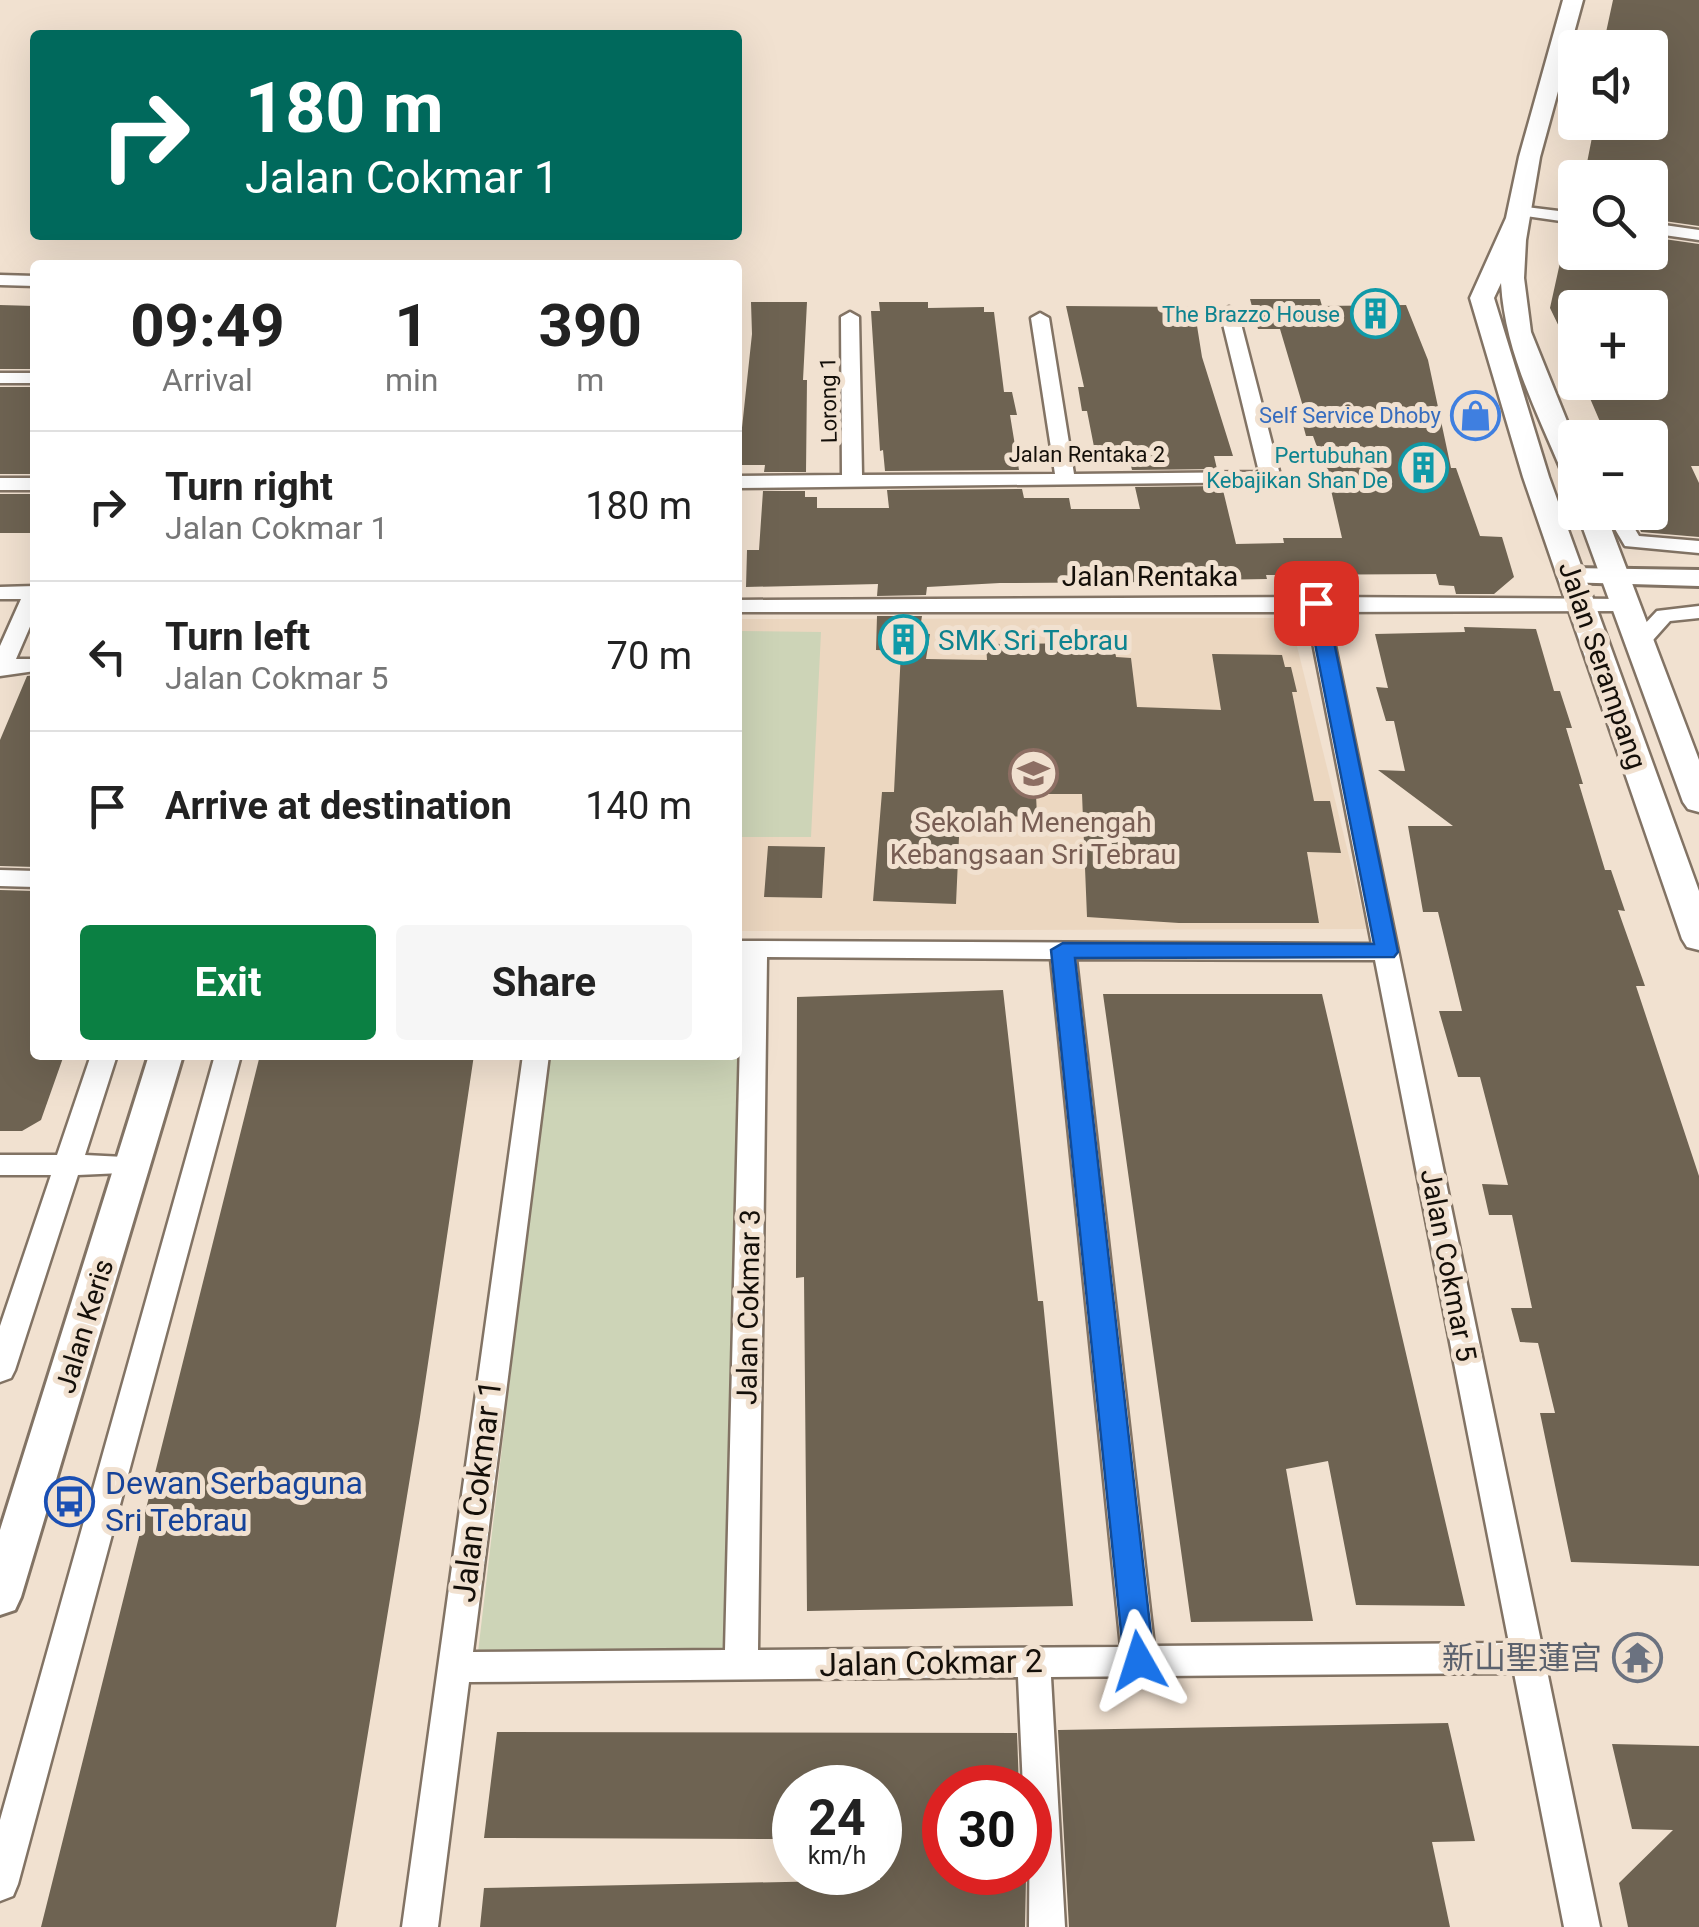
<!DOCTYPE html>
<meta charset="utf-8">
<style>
:root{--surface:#fff;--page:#f6f6f6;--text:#222;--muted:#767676;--line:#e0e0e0;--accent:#0b8043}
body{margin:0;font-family:Roboto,"Noto Sans SC",sans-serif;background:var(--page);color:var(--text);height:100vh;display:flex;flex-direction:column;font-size:38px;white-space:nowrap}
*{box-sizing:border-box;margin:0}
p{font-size:32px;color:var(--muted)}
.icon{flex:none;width:55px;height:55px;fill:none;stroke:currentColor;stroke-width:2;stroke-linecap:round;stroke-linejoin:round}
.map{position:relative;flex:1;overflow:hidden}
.details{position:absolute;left:30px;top:260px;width:712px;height:800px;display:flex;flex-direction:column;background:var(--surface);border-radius:10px;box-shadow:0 10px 40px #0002}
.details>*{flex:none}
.guide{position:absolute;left:30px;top:30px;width:712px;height:210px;border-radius:10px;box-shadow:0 10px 40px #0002;background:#00695c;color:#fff;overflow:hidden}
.controls{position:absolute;left:1558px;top:30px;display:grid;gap:20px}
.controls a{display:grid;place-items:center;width:110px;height:110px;border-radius:10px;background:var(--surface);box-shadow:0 10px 40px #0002;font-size:50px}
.speed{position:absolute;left:772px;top:1765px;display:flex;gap:20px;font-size:50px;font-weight:700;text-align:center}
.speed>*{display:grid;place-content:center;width:130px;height:130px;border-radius:50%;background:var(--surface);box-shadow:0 10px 40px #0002;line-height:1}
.speed small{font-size:25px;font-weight:400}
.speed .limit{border:15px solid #d22;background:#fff;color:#111}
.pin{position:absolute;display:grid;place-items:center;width:85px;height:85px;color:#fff;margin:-42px;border-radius:20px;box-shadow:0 5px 15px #0006}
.me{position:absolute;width:110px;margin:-55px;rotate:354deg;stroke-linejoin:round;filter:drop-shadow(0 0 8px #0008)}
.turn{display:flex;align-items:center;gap:35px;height:210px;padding:0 50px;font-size:45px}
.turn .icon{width:130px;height:130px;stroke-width:2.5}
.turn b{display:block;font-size:70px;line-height:85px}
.eta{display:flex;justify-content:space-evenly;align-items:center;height:170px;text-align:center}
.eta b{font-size:60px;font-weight:700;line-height:70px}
.button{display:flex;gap:20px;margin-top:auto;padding:20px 50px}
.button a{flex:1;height:115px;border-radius:10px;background:var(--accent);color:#fff;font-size:40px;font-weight:700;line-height:115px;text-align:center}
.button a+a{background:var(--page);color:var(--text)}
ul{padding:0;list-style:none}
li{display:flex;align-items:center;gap:30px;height:150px;padding:0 50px;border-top:2px solid var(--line)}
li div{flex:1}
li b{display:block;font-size:38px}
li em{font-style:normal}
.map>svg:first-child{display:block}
.built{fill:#ecd7c0}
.green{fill:#cdd4b7}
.building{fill:#6e6352}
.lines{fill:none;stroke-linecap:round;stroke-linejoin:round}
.minor-casing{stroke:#827364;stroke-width:5}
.tertiary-casing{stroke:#827364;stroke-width:6}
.secondary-casing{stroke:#827364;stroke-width:5}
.minor{fill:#fff;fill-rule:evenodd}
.tertiary{fill:#fff;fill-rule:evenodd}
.secondary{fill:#fff;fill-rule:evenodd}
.route{fill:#1a73e8;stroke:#114b97;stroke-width:2.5}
.labels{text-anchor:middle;stroke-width:10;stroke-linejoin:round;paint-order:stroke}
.far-culture-label{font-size:22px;fill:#0d838f;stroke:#f1e1d0;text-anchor:end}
.far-street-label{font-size:22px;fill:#140f09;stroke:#f1e1d0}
.far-shop-label{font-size:22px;fill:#366cbe;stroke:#f1e1d0;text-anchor:end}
.street-label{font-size:28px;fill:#140f09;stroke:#f1e1d0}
.culture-label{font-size:28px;fill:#0d838f;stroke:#f1e1d0;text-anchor:start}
.education-label{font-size:28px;fill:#785e54;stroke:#f1e1d0}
.near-transit-label{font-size:32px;fill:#164399;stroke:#f1e1d0;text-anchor:start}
.near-street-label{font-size:32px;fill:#140f09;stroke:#f1e1d0}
.near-worship-label{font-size:32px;fill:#5b616d;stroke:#f1e1d0;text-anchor:end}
</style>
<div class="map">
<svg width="1699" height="1927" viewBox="0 0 1699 1927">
<rect width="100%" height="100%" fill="#f1e1d0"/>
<path class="built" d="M 1290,618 L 1367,929 L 738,931 L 738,619 Z"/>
<path class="green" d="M 738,631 L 821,632 L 811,837 L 742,837 L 738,893 Z
M 738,972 L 761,972 L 754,1667 L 477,1661 L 548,1055 L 738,1055 Z"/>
<path class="building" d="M 1613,0 L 1699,0 L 1699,226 L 1650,219 L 1652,178 L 1584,178 L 1595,122 L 1650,122 L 1650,48 L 1620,48 L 1622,39 L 1605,37 Z
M 1650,237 L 1699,244 L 1699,466 L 1691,466 L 1699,483 L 1699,537 L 1641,532 L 1633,512 L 1650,512 L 1650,438 L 1607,438 L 1583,382 L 1650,382 L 1650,308 L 1575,308 L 1575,360 L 1550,308 L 1565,240 L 1575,242 L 1575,252 L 1650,255 Z
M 1250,299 L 1320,299 L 1322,306 L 1406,305 L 1428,360 L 1451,468 L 1456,468 L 1480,536 L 1502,537 L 1514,577 L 1494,594 L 1456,594 L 1454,586 L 1439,585 L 1436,574 L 1266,575 L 1267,579 L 1209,580 L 1207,572 L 1151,574 L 1153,582 L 1000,583 L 927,587 L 926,595 L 877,596 L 878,584 L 746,587 L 747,550 L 759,550 L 763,491 L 805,491 L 805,497 L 817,497 L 817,508 L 889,508 L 887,490 L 1022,489 L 1024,498 L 1069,498 L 1071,509 L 1140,509 L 1135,487 L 1222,486 L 1236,544 L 1284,543 L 1283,538 L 1342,538 L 1328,477 L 1313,436 L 1306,436 L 1299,410 L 1304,410 L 1280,329 L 1258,329 Z
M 751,302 L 807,302 L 803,380 L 807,380 L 806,472 L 764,472 L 765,465 L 738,465 L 752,334 Z
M 879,302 L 928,302 L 928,308 L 984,307 L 984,312 L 994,312 L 1004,392 L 1012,392 L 1017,415 L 1010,415 L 1019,470 L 885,471 L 883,450 L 880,451 L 871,311 L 880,311 Z
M 0,305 L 35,306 L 35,369 L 0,369 Z
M 1066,306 L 1194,307 L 1202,357 L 1233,456 L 1214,456 L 1217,469 L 1132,470 L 1130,462 L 1097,462 L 1087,411 L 1082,411 L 1078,387 L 1084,387 Z
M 0,387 L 35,387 L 35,474 L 0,474 Z
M 0,494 L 35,494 L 35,533 L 0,533 Z
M 877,616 L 922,616 L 919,634 L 930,634 L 926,659 L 987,660 L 986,644 L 1114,643 L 1116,657 L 1131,658 L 1137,707 L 1221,710 L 1212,654 L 1282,655 L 1285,667 L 1291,667 L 1297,692 L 1292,692 L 1314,801 L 1330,801 L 1341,853 L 1307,852 L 1319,923 L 1179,923 L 1087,917 L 1082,794 L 1036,794 L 1037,817 L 960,815 L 956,904 L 873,901 L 882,792 L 894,792 L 901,651 L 876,650 Z
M 1464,627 L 1536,629 L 1554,691 L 1560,691 L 1572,728 L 1566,728 L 1583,784 L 1579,784 L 1605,870 L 1611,870 L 1625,911 L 1618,910 L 1645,986 L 1636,986 L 1699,1176 L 1699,1566 L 1571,1562 L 1540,1413 L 1555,1413 L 1538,1343 L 1520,1342 L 1511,1308 L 1532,1308 L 1512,1215 L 1489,1215 L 1482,1184 L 1508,1185 L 1480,1077 L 1458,1077 L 1439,1011 L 1462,1011 L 1438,912 L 1423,912 L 1408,826 L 1453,826 L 1378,770 L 1405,771 L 1394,721 L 1386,721 L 1376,687 L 1388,688 L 1375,634 L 1465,632 Z
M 35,675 L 35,867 L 0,866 L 0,740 L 27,676 Z
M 768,846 L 825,847 L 822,898 L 764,897 Z
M 0,890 L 35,891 L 35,1055 L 64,1055 L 41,1120 L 22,1131 L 0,1131 Z
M 1003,990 L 1038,1301 L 1043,1301 L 1073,1606 L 807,1611 L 804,1277 L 796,1278 L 797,997 Z
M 1103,994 L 1322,994 L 1465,1606 L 1356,1605 L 1328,1461 L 1286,1469 L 1313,1621 L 1191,1622 Z
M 260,1055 L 474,1055 L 420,1417 L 336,1927 L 41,1927 Z
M 1448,1723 L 1475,1841 L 1432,1842 L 1450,1927 L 1069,1927 L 1058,1730 Z
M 497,1732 L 1017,1733 L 1019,1788 L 945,1788 L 945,1878 L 1026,1877 L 1025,1927 L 480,1927 L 484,1888 L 880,1880 L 880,1788 L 795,1788 L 795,1839 L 484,1838 Z
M 1612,1744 L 1699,1746 L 1699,1927 L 1628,1927 L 1619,1883 L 1673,1830 L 1632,1829 Z"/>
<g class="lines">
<defs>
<path id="minor" d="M 1518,206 L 1575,213 L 1575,223 L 1512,214 L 1510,211 Z
M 1650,223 L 1699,230 L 1699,240 L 1650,233 Z
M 0,275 L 35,276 L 35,286 L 0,285 Z
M 1229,307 L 1238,312 L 1279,471 L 1272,482 L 738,488 L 738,476 L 842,475 L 841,317 L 850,312 L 859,317 L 862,475 L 1055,474 L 1031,318 L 1040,313 L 1049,318 L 1074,474 L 1259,472 L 1220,312 Z
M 0,373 L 35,373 L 35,383 L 0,383 Z
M 0,478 L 35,478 L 35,490 L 0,490 Z
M 1605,512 L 1625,512 L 1639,536 L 1699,541 L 1699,553 L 1625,546 Z
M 35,586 L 35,615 L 16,659 L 35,659 L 35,671 L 0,676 L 0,646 L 21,599 L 0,599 L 0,587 Z
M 1316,597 L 1624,599 L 1634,605 L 1624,611 L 1328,612 L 1600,1927 L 1564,1927 L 1514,1673 L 1051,1677 L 1065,1927 L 1029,1927 L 1030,1788 L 1023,1788 L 1018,1677 L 469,1682 L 438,1927 L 402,1927 L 523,1055 L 549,1055 L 473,1652 L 725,1650 L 742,957 L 738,957 L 738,941 L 1372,944 L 1307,612 L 738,612 L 738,600 ZM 767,957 L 1051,959 L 1121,1647 L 758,1650 ZM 1076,959 L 1375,960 L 1509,1643 L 1154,1646 Z
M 1699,606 L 1699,618 L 1670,621 L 1645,649 L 1629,649 L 1626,644 L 1657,611 Z
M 0,870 L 35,871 L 35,887 L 0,886 Z
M 91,1055 L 117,1055 L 85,1155 L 144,1158 L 148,1165 L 144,1172 L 78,1175 L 15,1370 L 11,1378 L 0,1382 L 0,1326 L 51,1175 L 0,1175 L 0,1155 L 57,1155 Z
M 215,1055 L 241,1055 L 18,1884 L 13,1896 L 0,1901 L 0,1820 Z"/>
<path id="tertiary" d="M 1571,568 L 1699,570 L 1699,586 L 1562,582 L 1558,576 Z
M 149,1055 L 183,1055 L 21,1597 L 15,1610 L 0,1615 L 0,1530 Z"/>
<path id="secondary" d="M 1563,0 L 1583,0 L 1540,157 L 1526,240 L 1524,278 L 1531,332 L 1575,441 L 1575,480 L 1562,472 C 1536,410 1505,351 1501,283 L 1494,298 L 1549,477 L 1699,891 L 1699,950 L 1687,947 L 1682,939 L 1523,477 L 1470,298 L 1506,218 L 1519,157 Z
M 1577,512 L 1605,512 L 1699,760 L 1699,812 L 1688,809 L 1683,802 Z"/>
</defs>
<use href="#minor" class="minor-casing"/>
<use href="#tertiary" class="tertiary-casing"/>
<use href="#secondary" class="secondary-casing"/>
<use href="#minor" class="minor"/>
<use href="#tertiary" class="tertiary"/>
<use href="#secondary" class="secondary"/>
</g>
<path class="route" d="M 1316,597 L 1326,603 L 1398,952 L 1394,957 L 1075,958 L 1154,1661 L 1149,1670 L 1139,1674 L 1128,1670 L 1124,1661 L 1051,950 L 1063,943 L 1374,944 L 1307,603 Z"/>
<defs>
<symbol id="building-ring" viewBox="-11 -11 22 22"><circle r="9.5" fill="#f1e1d0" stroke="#0f9aa8" stroke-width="1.5"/><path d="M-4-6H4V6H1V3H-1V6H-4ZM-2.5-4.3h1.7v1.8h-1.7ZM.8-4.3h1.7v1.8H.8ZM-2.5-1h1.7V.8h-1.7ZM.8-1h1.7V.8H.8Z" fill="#0f9aa8"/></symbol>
<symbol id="shop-ring" viewBox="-11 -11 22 22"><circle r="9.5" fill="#f1e1d0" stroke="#3f7fe0" stroke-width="1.5"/><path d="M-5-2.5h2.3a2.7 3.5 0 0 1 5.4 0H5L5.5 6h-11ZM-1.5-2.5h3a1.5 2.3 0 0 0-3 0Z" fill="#3f7fe0"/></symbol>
<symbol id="school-ring" viewBox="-11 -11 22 22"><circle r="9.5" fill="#f1e1d0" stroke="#8d6e63" stroke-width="1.5"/><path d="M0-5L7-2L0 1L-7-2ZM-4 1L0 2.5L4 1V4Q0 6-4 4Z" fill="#8d6e63"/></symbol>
<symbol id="bus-ring" viewBox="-11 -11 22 22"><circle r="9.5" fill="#f1e1d0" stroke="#1a4fb4" stroke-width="1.5"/><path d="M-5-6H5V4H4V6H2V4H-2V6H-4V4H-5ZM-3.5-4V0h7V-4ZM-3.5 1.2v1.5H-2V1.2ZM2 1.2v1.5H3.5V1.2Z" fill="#1a4fb4"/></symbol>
<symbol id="temple-ring" viewBox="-11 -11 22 22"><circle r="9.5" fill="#f1e1d0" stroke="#6b7280" stroke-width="1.5"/><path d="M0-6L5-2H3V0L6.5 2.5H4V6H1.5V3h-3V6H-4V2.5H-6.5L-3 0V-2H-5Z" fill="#6b7280"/></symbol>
</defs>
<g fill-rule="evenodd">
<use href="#building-ring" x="1348" y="286" width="55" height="55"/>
<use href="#shop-ring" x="1448" y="388" width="55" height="55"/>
<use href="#building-ring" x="1396" y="440" width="55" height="55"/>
<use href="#building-ring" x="876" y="612" width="55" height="55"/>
<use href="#school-ring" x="1006" y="746" width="55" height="55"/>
<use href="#bus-ring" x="42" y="1474" width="55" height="55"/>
<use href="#temple-ring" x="1610" y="1630" width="55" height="55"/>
</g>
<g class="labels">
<g class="far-culture-label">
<text x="1340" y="322">The Brazzo House</text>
<text x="1388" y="463">Pertubuhan<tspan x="1388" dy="25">Kebajikan Shan De</tspan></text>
</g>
<g class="far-street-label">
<text transform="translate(828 400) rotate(-91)" y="8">Lorong 1</text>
<text x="1087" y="462">Jalan Rentaka 2</text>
</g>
<g class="far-shop-label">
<text x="1441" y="423">Self Service Dhoby</text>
</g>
<g class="street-label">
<text x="1150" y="586">Jalan Rentaka</text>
<text transform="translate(1603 665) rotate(71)" y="10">Jalan Serampang</text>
<text transform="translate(1449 1265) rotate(79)" y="10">Jalan Cokmar 5</text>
<text transform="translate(748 1307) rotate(-89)" y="10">Jalan Cokmar 3</text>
<text transform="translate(84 1326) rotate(-73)" y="10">Jalan Keris</text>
</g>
<g class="culture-label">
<text x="938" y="650">SMK Sri Tebrau</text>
</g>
<g class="education-label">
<text x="1033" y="832">Sekolah Menengah<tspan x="1033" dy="32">Kebangsaan Sri Tebrau</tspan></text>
</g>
<g class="near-transit-label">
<text x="105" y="1494">Dewan Serbaguna<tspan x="105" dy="37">Sri Tebrau</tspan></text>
</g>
<g class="near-street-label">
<text transform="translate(477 1491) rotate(-83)" y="11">Jalan Cokmar 1</text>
<text transform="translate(931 1663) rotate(-1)" y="11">Jalan Cokmar 2</text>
</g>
<g class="near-worship-label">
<text x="1602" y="1669">新山聖蓮宫</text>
</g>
</g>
</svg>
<div class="controls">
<a><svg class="icon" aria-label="sound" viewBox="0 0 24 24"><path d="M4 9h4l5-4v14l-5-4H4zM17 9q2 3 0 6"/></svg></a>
<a><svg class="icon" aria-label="search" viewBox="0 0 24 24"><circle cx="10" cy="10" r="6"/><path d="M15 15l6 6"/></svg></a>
<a>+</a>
<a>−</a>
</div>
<div class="speed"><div>24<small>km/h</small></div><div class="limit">30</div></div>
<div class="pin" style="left:1316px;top:603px;background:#d93025"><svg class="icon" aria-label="arrive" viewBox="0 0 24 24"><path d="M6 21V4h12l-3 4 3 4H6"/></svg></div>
<svg class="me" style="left:1139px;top:1661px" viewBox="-20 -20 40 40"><path d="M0-17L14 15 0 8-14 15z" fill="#1a73e8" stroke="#fff" stroke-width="4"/></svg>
<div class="guide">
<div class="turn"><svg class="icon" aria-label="right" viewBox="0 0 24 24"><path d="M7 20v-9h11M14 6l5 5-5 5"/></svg><div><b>180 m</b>Jalan Cokmar 1</div></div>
</div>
<section class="details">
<div class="eta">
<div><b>09:49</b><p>Arrival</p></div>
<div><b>1</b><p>min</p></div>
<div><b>390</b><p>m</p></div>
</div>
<ul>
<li><svg class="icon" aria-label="right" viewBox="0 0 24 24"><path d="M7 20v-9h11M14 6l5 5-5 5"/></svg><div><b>Turn right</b><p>Jalan Cokmar 1</p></div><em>180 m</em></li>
<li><svg class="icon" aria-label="left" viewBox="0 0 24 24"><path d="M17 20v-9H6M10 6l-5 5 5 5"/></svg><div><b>Turn left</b><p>Jalan Cokmar 5</p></div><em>70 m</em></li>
<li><svg class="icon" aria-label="arrive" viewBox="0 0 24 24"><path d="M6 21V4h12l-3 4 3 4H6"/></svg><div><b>Arrive at destination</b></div><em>140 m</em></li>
</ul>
<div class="button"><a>Exit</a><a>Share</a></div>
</section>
</div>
